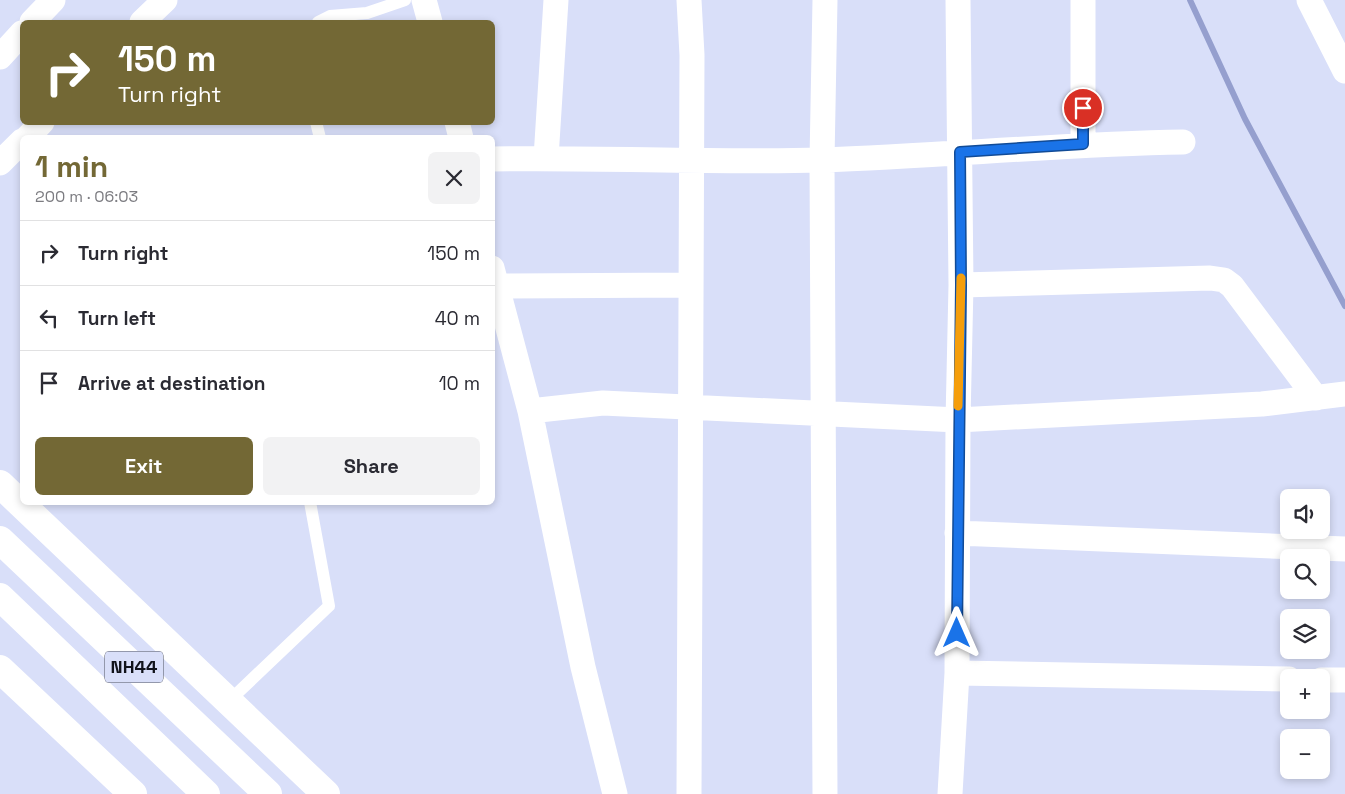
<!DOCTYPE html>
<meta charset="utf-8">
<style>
:root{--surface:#fff;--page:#f2f2f3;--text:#2b2b33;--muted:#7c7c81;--line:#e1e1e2;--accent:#736835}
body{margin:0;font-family:"Space Grotesk",sans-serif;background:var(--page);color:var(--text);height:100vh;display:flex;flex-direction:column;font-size:19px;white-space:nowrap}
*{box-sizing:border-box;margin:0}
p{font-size:16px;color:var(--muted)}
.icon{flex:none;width:28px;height:28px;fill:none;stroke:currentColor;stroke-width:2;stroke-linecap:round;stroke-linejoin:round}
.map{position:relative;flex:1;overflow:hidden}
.panel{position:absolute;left:20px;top:135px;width:475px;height:370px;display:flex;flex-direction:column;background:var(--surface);border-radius:8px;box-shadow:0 2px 8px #0003}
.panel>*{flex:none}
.banner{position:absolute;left:20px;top:20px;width:475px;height:105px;border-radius:8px;box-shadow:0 2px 8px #0003;background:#736835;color:#fff;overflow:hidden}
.controls{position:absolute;left:1280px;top:489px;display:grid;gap:10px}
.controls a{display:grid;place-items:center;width:50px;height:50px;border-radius:8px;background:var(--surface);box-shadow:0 2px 8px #0003;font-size:25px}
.pin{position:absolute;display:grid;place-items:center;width:42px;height:42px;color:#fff;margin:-21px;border:2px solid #fff;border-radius:50%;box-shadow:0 1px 5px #0007}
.me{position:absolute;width:55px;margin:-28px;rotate:0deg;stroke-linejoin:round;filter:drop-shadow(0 0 4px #0008)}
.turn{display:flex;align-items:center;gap:18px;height:105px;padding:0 15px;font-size:22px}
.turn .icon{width:65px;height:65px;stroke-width:2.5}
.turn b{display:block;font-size:35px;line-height:42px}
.round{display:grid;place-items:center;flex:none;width:52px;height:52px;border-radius:8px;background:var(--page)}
.head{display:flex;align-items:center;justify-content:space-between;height:85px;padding:0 15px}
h1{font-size:30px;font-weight:600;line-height:38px;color:var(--accent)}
.button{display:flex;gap:10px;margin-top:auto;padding:10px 15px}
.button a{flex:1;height:58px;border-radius:8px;background:var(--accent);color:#fff;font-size:20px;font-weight:600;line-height:58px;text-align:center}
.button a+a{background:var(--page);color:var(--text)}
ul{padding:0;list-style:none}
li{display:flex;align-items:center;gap:15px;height:65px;padding:0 15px;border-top:1px solid var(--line)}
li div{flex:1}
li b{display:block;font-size:19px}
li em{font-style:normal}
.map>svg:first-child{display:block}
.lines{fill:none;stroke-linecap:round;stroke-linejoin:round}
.stream{stroke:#959fce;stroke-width:6}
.lane{stroke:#fff;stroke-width:12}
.street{stroke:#fff;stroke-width:25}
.secondary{stroke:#fff;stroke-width:28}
.highway{stroke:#fff;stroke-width:28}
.route-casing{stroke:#114b97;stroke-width:12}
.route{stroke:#1a73e8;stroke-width:9}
.slow{stroke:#f59e0b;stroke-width:9}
.labels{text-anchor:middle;stroke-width:4;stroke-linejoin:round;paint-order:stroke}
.shield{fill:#d9dff9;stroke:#4d505e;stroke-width:1}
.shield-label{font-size:18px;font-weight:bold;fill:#11131b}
</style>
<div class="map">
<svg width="1345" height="794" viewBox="0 0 1345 794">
<rect width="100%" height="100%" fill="#d9dff9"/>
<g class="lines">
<path class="stream" d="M 1190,0 L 1245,119 L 1345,306"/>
<path class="lane" d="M 318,22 L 330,16 L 367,13 L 405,0
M 316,122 L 320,138
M 229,701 L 329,606 L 310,502"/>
<path class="street" d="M 424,0 L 430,22
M 689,0 L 692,55 L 689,794
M 825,0 L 822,160 L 825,794
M 1309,0 L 1345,71
M 32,22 L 53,0
M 142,22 L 165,0
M 0,57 L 22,33
M 457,122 L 461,138
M 27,138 L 42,122
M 1083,144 L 1083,0
M 546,158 L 556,0
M 492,159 C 602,157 711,163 821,160 C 942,156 1062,144 1183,142
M 0,163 L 22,141
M 492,268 L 530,411 L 583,667 L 615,794
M 961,285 L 1210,278 L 1224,280 L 1232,286 L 1316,398
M 497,286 L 691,285
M 530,411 L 603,403 L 958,420 L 1262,404 L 1345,394
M 957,533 L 1345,549
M 957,673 L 1289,679
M 1321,680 L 1345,680
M 950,794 L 957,673 L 958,420 L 961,285 L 958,0"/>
<path class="secondary" d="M 0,484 L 326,794
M 0,669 L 133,794"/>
<path class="highway" d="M 0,540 L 268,794
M 0,597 L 206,794"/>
</g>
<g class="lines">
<defs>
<path id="route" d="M 957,633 L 961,285 L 960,152 L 1083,144 L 1083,108"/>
</defs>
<use href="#route" class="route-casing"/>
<use href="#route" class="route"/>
<path class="slow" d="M 958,406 L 961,278"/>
</g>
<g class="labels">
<rect class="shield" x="105" y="651.5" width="58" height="31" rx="4"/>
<g class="shield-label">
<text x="134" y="673">NH44</text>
</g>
</g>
</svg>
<div class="controls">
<a><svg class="icon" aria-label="sound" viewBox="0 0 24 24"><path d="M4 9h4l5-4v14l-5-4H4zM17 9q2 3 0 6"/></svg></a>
<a><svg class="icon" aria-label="search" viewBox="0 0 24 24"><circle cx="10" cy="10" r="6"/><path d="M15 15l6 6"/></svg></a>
<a><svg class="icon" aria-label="layers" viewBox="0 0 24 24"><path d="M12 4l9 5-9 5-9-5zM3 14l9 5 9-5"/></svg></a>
<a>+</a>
<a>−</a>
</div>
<div class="pin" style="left:1083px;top:108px;background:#d93025"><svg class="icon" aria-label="arrive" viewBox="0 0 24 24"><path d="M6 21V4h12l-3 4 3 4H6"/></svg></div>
<svg class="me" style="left:957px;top:633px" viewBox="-20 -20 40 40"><path d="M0-17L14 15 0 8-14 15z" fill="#1a73e8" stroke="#fff" stroke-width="4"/></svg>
<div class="banner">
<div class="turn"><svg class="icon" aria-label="right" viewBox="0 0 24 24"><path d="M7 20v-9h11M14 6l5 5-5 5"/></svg><div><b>150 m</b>Turn right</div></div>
</div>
<section class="panel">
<div class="head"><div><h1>1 min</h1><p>200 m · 06:03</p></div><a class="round"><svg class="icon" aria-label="close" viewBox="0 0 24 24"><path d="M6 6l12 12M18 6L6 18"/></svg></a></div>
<ul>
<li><svg class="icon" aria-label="right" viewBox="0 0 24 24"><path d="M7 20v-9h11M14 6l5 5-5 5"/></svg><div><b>Turn right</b></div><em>150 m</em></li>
<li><svg class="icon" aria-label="left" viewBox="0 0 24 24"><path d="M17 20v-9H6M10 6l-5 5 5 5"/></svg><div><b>Turn left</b></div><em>40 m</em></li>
<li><svg class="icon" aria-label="arrive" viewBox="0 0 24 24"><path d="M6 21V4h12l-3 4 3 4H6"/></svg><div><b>Arrive at destination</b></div><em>10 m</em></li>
</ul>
<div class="button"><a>Exit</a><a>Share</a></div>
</section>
</div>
